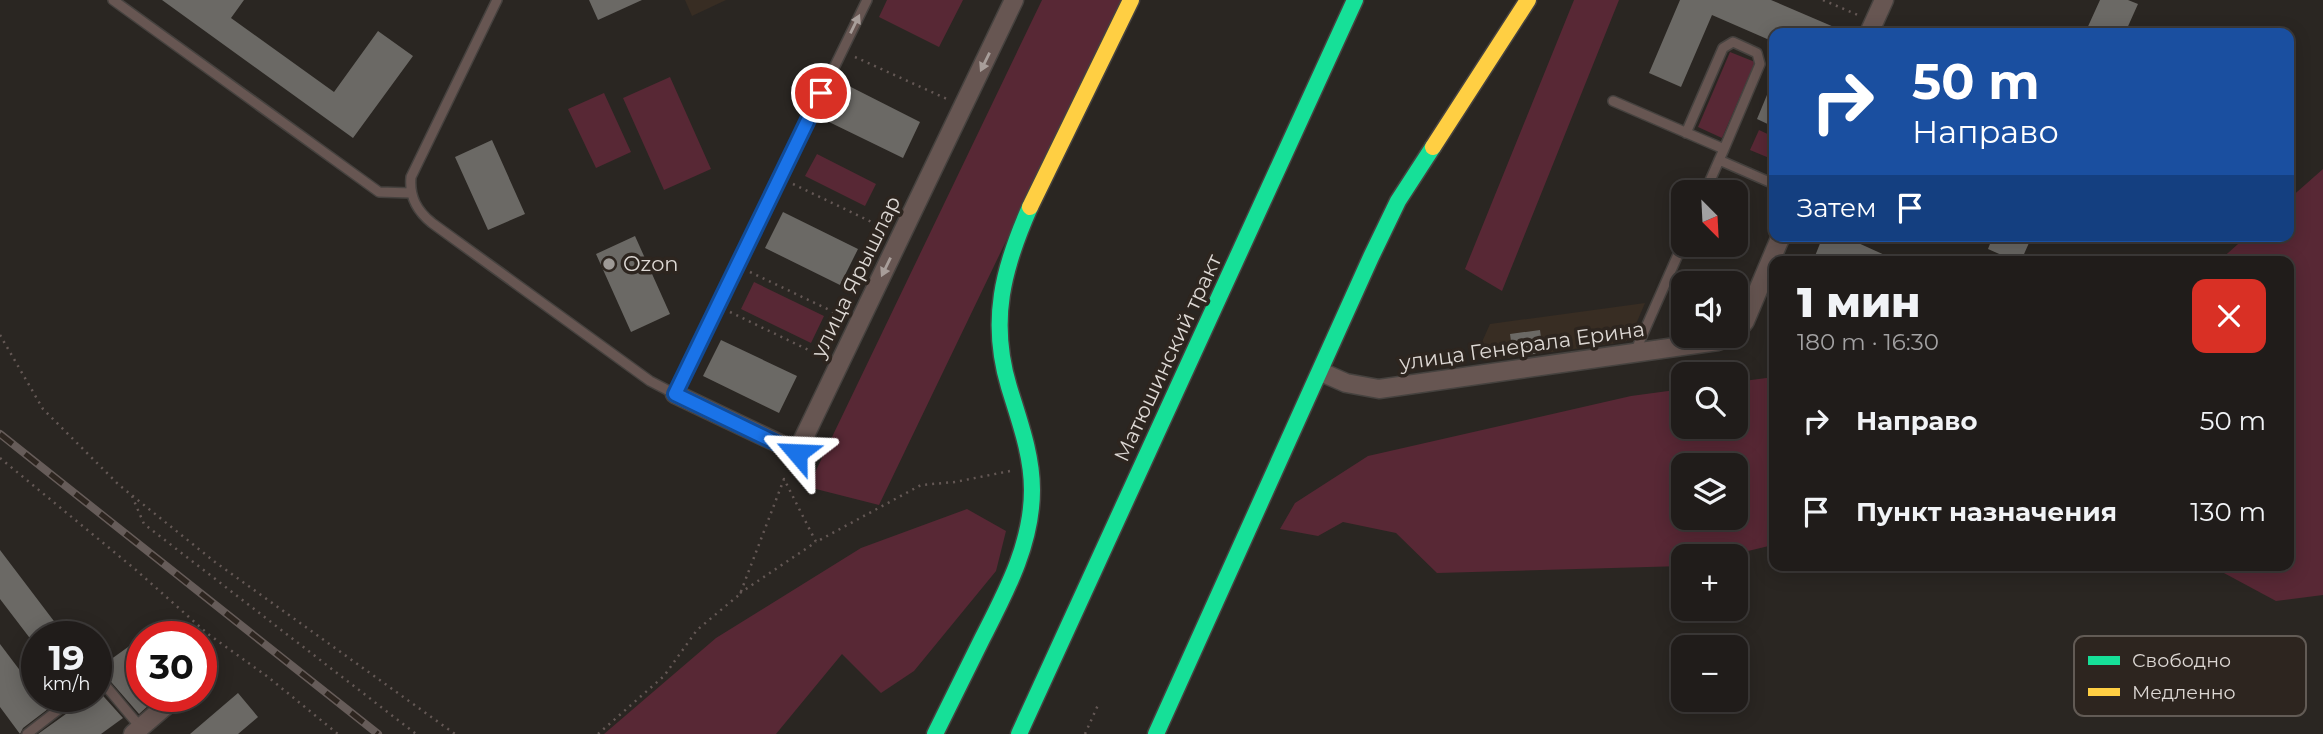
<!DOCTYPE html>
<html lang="ru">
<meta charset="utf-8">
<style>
:root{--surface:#201c1a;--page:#2d2927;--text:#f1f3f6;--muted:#a2a1a2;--line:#3d3a39}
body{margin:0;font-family:Montserrat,sans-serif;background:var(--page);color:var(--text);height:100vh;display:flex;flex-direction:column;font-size:26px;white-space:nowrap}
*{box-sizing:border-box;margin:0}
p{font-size:23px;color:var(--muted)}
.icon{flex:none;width:38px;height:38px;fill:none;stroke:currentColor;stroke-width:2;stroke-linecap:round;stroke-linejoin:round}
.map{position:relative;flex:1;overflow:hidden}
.drawer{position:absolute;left:1769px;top:256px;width:525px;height:315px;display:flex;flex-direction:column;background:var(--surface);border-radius:14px;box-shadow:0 4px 18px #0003,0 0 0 2px var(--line)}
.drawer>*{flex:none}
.guide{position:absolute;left:1769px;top:28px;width:525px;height:214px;border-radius:14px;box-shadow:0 4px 18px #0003,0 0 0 2px var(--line);background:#1a4fa0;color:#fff;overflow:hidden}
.needle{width:46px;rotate:156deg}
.controls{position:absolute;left:1671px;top:180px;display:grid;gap:14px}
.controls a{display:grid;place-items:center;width:77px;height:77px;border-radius:14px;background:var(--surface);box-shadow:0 4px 18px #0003,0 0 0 2px var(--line);font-size:35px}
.speed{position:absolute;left:21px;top:621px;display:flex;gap:14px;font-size:35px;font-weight:700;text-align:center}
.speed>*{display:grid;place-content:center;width:91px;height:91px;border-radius:50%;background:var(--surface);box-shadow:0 4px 18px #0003,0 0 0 2px var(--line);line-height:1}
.speed small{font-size:18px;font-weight:400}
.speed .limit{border:10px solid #d22;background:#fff;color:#111}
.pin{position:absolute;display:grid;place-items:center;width:60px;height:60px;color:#fff;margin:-30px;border:4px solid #fff;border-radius:50%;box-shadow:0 2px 7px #0007}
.me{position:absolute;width:77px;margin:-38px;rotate:296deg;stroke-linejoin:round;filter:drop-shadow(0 0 5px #0008)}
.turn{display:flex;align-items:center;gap:24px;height:147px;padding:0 28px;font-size:32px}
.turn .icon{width:91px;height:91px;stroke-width:2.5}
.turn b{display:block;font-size:49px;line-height:60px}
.then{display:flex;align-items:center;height:66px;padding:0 28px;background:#0003;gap:14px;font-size:26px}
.round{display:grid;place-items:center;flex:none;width:74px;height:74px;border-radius:14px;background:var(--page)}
.head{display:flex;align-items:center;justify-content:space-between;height:119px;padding:0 28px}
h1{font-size:42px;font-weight:800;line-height:52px}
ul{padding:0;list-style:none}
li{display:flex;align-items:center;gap:21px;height:91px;padding:0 28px}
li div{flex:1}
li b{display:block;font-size:26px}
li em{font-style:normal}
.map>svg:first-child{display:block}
.built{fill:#382d23}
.green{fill:#582835;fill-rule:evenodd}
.building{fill:#6b6965}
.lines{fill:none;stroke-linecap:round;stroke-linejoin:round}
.lane-casing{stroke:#46423f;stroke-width:12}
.street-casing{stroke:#46423f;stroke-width:21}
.fast-casing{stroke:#46423f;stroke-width:19}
.slow-casing{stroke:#46423f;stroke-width:19}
.path{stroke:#645855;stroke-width:2.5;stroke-dasharray:2 5;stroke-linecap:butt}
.lane{stroke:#675652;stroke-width:9}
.street{stroke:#675652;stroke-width:18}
.fast{stroke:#16e098;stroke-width:16}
.slow{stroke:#ffcf43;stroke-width:16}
.rail-casing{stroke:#665c59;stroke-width:8}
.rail{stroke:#2d251f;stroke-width:5;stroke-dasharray:16;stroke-linecap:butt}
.oneway{fill:#a89e9a}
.route-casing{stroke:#114b97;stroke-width:18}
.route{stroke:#1a73e8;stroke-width:12}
.poi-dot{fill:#9e9a96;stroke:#2d251f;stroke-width:2.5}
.labels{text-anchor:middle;stroke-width:7;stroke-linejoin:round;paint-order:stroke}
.poi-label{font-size:21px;fill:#ddd8d4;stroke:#2d251f;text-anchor:start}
.street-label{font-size:21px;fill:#ddd8d4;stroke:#2d251f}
.key{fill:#2d251f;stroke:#625b55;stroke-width:2}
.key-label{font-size:19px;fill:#ddd8d4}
</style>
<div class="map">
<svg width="2323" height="734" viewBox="0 0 2323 734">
<rect width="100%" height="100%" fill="#2a2622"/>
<path class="built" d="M 685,0 L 726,0 L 692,16 Z
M 1645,303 L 1630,338 L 1625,342 L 1493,360 L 1492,353 L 1478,351 L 1490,324 Z"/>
<path class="green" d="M 887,0 L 963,0 L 939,47 L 879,17 Z
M 1042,0 L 1122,0 L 879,505 L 808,487 Z
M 1574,0 L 1619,0 L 1502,291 L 1465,269 Z
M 1730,52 L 1755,62 L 1722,138 L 1698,127 Z
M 670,77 L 711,169 L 664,190 L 623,98 Z
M 604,93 L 631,152 L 596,168 L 568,109 Z
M 1759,130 L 1774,137 L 1774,160 L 1750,150 Z
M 817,154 L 876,184 L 865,206 L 805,176 Z
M 2323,169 L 2323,595 L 2276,601 L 2209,565 L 2289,565 L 2289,261 L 2219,261 L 2247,236 L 2289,236 L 2289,199 Z
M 754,282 L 824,316 L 811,343 L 741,309 Z
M 1774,377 L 1773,545 L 1727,556 L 1684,556 L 1683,566 L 1437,573 L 1396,533 L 1343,522 L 1318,536 L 1280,529 L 1295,503 L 1368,456 L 1631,396 L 1683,389 L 1684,427 L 1736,427 L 1736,382 ZM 1684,466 L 1736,466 L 1736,518 L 1684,518 Z
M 967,509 L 1006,531 L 996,571 L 914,671 L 881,693 L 842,654 L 776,734 L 604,734 L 716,638 L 861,548 Z"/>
<path class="building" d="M 162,0 L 244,0 L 231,18 L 334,92 L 378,31 L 413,56 L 353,138 Z
M 589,0 L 642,0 L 598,20 Z
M 1680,0 L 1771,0 L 1848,33 L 1774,33 L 1774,42 L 1712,15 L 1681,87 L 1649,73 Z
M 2100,0 L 2128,0 L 2138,4 L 2125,33 L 2085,33 Z
M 1774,78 L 1774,127 L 1757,119 Z
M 845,84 L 920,122 L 903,158 L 827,121 Z
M 492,140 L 525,214 L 488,230 L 455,157 Z
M 783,212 L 858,249 L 840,285 L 765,248 Z
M 635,236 L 670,314 L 631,332 L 596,254 Z
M 1823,236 L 1858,236 L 1856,242 L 1898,261 L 1813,261 Z
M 1993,236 L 2032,236 L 2021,261 L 2015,261 L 1988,249 Z
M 1540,330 L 1543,353 L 1513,356 L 1510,334 Z
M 721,340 L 797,376 L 779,413 L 703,376 Z
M 0,550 L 66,637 L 29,637 L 0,599 Z
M 142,637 L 142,696 L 159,696 L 139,714 L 105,675 L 96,673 L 96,670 Z
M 0,644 L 37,693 L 37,696 L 39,696 L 48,709 L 23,728 L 20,734 L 0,707 Z
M 96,688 L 123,718 L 101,734 L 38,734 L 91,696 L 96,696 Z
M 238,693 L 258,717 L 238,734 L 190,734 Z"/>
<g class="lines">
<defs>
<path id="lane" d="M 113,0 L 379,192 L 411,193
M 497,0 L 411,177 C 409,197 417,211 432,223 L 650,381 L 675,394 L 867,0
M 1613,101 L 1724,149 L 1705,192
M 1686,133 L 1723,48 L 1733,42 L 1757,53 L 1760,64 L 1724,149
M 1719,160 L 1774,184
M 1635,352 L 1684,241
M 96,681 L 100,679 L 141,728
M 27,734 L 76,696"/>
<path id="street" d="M 1869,33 L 1884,0
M 1736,332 L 1745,321 L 1781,236
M 1321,372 L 1346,383 L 1379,389 L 1718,341 L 1731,336
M 675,394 L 797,452 L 1014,0
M 133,734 L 177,696"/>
<path id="fast" d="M 935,734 C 951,702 966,671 982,639 C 1006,592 1032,544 1032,490 C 1032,454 1019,420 1009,387 C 989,321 1003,268 1030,207
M 1019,734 L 1355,0
M 1156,734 L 1371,257 L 1398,201 L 1433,147"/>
<path id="slow" d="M 1433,147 L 1528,0
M 1030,207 L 1131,0"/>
</defs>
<use href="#lane" class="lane-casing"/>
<use href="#street" class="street-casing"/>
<use href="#fast" class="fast-casing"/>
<use href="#slow" class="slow-casing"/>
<path class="path" d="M 1823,0 L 1858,15
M 855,57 L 947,99
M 793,184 L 884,228
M 750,272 L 842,316
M 730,312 L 825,358
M 0,335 L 43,409 L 119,485 L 215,562 L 455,734
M 0,458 L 136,570 L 208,634 L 268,677 L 338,734
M 132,496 L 144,524 L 416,734
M 740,593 L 816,542
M 598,734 L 664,676 L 697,630 L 740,594 L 784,479 L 816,542 L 921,485 L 955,482 L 1010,471
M 1085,734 L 1098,705"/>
<use href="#lane" class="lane"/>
<use href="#street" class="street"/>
<use href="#fast" class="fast"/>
<use href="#slow" class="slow"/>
<defs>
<path id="rail" d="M 0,434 L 378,734"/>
</defs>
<use href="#rail" class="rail-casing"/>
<use href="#rail" class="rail"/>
</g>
<defs><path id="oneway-solid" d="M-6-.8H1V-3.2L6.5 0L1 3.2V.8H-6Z" transform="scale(1.75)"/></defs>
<g class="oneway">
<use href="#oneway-solid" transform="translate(855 24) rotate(-64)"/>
<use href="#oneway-solid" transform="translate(985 62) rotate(116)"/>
<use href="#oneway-solid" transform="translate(886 267) rotate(116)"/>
</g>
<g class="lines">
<defs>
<path id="route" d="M 797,453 L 675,394 L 821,93"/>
</defs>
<use href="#route" class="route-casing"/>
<use href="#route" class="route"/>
</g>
<circle class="poi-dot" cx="609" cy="264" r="7"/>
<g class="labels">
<g class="poi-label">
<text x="623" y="271">Ozon</text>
</g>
<g class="street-label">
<text transform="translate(856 277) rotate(-64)" y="7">улица Ярышлар</text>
<text transform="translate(1522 346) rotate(-8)" y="7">улица Генерала Ерина</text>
<text transform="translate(1168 358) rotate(-65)" y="7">Матюшинский тракт</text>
</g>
</g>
<rect x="2074" y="636" width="232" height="80" rx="10" class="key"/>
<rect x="2088" y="656" width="32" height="9" fill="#16e098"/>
<rect x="2088" y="688" width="32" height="8" fill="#ffcf43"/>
<g class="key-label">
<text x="2132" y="667">Свободно</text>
<text x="2132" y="699">Медленно</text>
</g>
</svg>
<div class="controls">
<a><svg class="needle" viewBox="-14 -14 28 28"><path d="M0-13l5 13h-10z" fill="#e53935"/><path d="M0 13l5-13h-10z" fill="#a2a1a2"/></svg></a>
<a><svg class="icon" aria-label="sound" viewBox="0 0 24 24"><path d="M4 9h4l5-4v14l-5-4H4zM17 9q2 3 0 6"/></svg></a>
<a><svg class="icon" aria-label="search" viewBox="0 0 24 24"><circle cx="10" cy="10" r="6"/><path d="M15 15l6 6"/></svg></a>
<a><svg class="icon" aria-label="layers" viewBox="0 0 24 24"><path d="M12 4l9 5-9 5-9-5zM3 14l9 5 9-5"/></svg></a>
<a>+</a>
<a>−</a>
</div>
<div class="speed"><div>19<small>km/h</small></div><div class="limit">30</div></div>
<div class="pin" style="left:821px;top:93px;background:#d93025"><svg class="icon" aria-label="arrive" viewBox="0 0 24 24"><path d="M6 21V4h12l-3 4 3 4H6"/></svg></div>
<svg class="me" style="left:797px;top:453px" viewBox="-20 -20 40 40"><path d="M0-17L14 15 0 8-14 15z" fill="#1a73e8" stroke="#fff" stroke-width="4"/></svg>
<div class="guide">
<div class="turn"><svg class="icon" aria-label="right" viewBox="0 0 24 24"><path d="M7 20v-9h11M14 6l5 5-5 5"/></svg><div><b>50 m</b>Направо</div></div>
<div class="then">Затем<svg class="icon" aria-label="arrive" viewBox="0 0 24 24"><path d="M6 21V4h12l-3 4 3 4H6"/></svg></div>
</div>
<section class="drawer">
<div class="head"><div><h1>1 мин</h1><p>180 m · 16:30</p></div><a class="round" style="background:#d93025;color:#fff"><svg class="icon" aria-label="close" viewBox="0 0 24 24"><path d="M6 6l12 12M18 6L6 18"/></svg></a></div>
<ul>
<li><svg class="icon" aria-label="right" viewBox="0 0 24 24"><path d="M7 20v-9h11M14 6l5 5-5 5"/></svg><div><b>Направо</b></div><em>50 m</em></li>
<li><svg class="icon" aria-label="arrive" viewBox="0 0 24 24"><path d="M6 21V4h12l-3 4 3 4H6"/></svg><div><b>Пункт назначения</b></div><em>130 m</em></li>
</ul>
</section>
</div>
